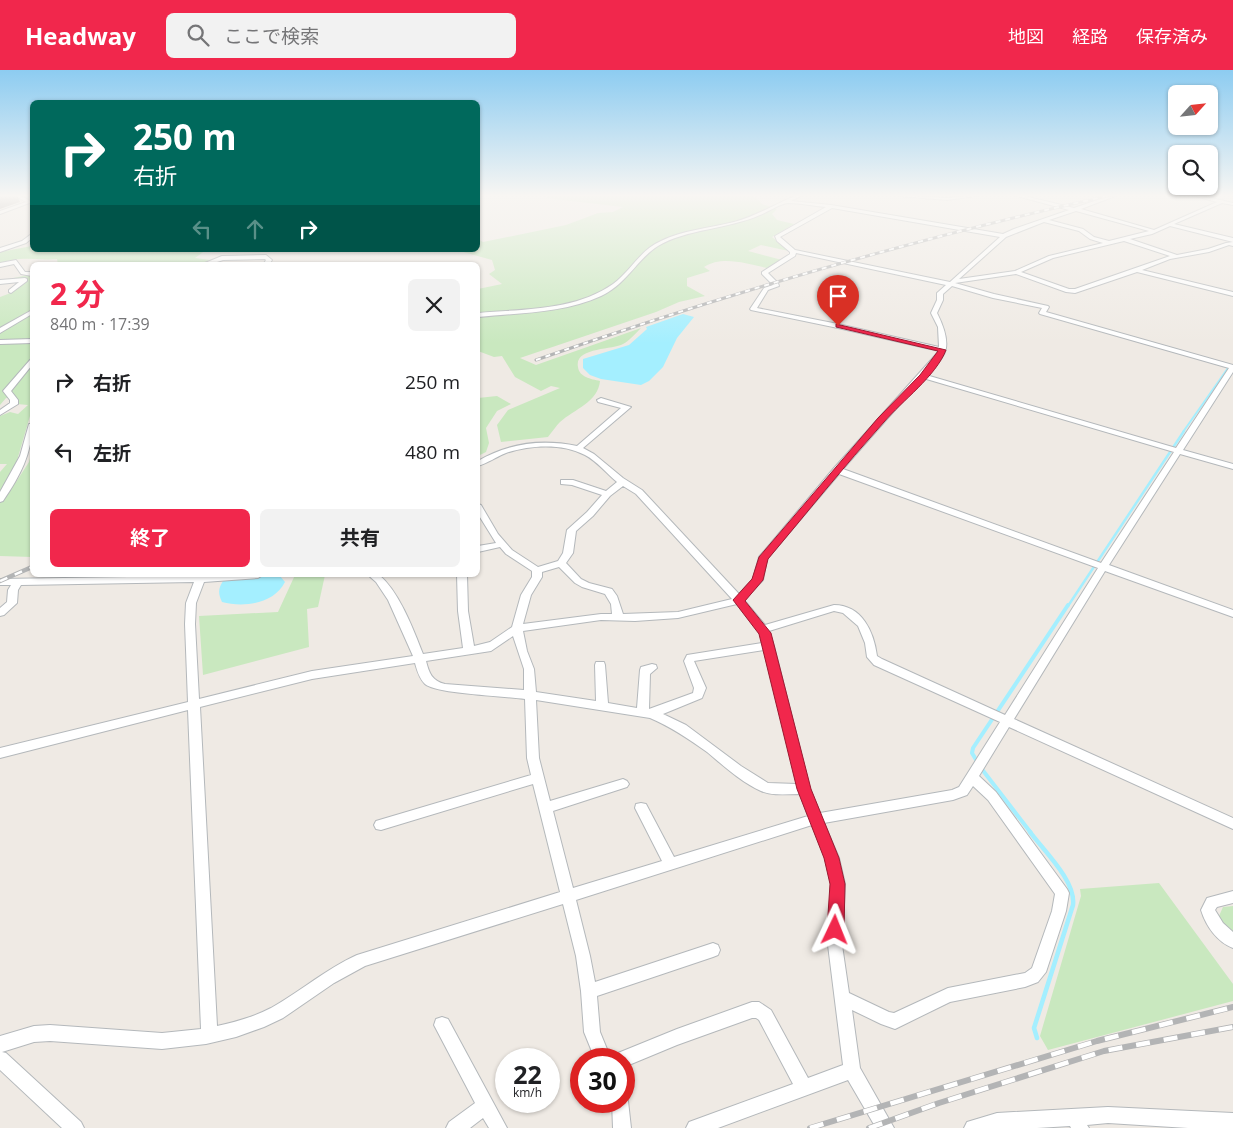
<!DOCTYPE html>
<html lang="ja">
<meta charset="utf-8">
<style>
:root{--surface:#fff;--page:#f2f2f2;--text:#202124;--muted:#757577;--accent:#f1274c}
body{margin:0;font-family:"Open Sans","Noto Sans JP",sans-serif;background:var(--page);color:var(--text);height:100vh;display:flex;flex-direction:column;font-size:19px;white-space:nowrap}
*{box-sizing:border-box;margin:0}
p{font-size:16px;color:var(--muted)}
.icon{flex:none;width:28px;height:28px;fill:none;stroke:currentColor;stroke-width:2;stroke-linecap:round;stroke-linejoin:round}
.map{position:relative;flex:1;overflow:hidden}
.sheet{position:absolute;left:30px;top:192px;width:450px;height:315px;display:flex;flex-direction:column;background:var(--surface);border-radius:8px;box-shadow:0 1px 4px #0004}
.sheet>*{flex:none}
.banner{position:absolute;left:30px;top:30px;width:450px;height:152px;border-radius:8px;box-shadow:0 1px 4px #0004;background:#00695c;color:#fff;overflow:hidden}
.needle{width:32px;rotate:63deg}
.controls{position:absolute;left:1168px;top:15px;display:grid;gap:10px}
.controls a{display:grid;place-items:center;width:50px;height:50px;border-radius:8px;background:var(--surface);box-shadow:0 1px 4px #0004;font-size:25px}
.speed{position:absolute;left:495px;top:978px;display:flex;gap:10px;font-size:25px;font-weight:700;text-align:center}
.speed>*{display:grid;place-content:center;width:65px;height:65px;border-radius:50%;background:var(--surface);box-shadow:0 1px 4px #0004;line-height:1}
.speed small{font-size:12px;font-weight:400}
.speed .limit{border:8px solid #d22;background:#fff;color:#111}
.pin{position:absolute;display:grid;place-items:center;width:42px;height:42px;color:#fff;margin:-51px -21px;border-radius:50% 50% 50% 0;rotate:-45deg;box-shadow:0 0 5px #0007}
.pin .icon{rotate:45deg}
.me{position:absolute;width:55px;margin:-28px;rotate:2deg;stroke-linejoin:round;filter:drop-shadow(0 0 4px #0008)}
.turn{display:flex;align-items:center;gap:18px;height:105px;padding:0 20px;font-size:22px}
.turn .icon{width:65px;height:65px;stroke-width:2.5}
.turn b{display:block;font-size:35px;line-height:42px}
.lanes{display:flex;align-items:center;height:48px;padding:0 20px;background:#0003;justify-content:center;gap:25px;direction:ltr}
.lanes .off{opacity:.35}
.round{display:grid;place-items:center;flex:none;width:52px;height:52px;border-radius:8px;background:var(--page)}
.head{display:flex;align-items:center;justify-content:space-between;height:85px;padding:0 20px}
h1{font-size:30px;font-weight:700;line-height:38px;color:var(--accent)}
.action{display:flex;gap:10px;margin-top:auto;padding:10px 20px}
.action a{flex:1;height:58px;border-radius:8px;background:var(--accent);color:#fff;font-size:20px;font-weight:700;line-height:58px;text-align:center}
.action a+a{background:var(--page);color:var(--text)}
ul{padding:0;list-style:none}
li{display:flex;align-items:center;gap:15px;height:70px;padding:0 20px}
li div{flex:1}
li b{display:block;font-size:19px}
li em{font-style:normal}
header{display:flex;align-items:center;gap:30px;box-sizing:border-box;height:70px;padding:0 25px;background:var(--accent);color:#fff}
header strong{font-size:24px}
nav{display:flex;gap:28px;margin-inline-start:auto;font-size:18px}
.search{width:350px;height:45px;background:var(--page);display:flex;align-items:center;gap:12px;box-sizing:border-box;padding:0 18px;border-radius:8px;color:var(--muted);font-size:19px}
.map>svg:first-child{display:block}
.green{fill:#c9e8bf}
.water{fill:#a4efff}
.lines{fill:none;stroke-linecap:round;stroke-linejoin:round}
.stream-far3{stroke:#a4efff;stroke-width:2}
.stream-far2{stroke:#a4efff;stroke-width:2.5}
.stream-far1{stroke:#a4efff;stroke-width:4}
.stream{stroke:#a4efff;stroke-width:4.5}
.river{fill:#a4efff;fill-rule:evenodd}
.minor-casing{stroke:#b4b8bb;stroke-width:2}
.minor{fill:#fff;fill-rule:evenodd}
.rail-far2-casing{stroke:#b3b4b5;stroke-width:3}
.rail-far1-casing{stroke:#b3b4b5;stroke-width:4.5}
.rail-casing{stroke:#b3b4b5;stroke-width:6}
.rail-far2{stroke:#fff;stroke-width:2;stroke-dasharray:5;stroke-linecap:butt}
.rail-far1{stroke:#fff;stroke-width:2.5;stroke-dasharray:8;stroke-linecap:butt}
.rail{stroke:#fff;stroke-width:4.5;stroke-dasharray:14;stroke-linecap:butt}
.shaded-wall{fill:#8f8b88}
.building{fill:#ccc6c3;stroke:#8f8b88}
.route{fill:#f1274c;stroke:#9d1931}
</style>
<header>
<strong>Headway</strong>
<div class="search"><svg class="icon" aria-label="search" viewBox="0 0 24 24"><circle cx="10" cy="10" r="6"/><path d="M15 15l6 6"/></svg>ここで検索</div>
<nav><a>地図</a><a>経路</a><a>保存済み</a></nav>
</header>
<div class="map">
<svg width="1233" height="1058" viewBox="0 0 1233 1058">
<rect width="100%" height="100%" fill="#efeae4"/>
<path class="green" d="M 548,125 L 745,125 L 756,127 L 762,134 L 777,139 L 772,144 L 777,150 L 794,154 L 772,167 L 789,181 L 761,175 L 748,181 L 782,190 L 767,198 C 748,194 722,185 704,197 L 710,201 L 687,208 L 687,216 L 705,226 L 679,232 L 656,242 L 520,288 L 536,295 L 641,258 C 636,263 629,271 623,274 C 613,280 574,277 578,297 C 579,307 591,309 600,311 C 598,332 575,339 560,352 C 556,356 552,362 548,367 L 501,372 L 497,355 L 508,340 L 560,318 L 551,316 L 541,321 L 515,307 L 502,286 L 494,287 L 478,281 L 478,219 L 502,214 L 489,204 L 495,200 L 492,190 L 456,180 L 478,180 L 478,169 L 483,172 L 566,155 L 598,143 L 613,142 L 623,137 L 546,128 Z
M 32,176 L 32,180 L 206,180 L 195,188 L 210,190 L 200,195 L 58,195 L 57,189 C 38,191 19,185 0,194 L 0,182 Z
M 32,204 L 32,239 L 0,259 L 0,227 L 8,224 L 27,210 L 0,211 Z
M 32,243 L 32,266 L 27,273 L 32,273 L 32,290 L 5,322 L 6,326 L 11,326 L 8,321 L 32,292 L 32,339 L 16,394 L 7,410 L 16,412 L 29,392 L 32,380 L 32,487 L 0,486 L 0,402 L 7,394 L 0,394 L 0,346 L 10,342 L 18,344 L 28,335 L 17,334 L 18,330 L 14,326 L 6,328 L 0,335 L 0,263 L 11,254 Z
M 497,326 L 511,334 L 497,341 L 486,358 L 489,373 L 486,382 L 478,386 L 478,328 Z
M 295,505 L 325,505 L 318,537 L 307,539 L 309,577 L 203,605 L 199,546 L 278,542 Z
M 1159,813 L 1233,914 L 1233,931 L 1048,980 L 1040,966 L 1081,826 L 1080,819 Z
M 1233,836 L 1233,863 L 1224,855 L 1219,846 L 1223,837 Z"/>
<path class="water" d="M 683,244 L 694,247 L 677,268 L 663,297 L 649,311 L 641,315 L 601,309 L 590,305 L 583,298 L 583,289 L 629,275 L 647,259 L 646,257 Z
M 275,505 L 280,506 L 285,512 C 274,534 243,538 222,532 C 218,523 218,519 223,511 Z"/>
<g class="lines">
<path class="stream-far3" d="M 1183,362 L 1228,298"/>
<path class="stream-far2" d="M 1068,536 L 1184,361"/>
<path class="stream-far1" d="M 978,693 L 972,683 L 973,678 L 1068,535
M 981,698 L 1031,763"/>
<path class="stream" d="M 1030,762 C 1044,781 1076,811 1073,835 L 1034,958 L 1037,968"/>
<path class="river" d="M 20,125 L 32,125 L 32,127 L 0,133 L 0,129 Z"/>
<defs>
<path id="minor" d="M 14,125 L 19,125 L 32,132 L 0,144 L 0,141 L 26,132 Z
M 797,125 L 802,125 L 791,131 L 831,135 L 1003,164 L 1014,159 L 1069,140 L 1013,125 L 1020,125 L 1074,138 L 1112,125 L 1118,125 L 1081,139 L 1154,160 L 1217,132 L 1192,125 L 1199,125 L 1233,133 L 1233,135 L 1222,133 L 1174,154 L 1233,168 L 1233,172 L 1170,156 L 1152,164 L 1130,169 L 1177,185 L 1208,179 L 1226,173 L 1233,172 L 1233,176 L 1229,175 L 1209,182 L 1170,189 L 1142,200 L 1233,222 L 1233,226 L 1137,202 L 1075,223 L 1066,222 L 1016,204 L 955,213 L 994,224 L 1048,236 L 1049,237 L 1046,242 L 1233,295 L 1233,302 L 1183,380 L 1233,394 L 1233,399 L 1180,384 L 1109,495 L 1233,540 L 1233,547 L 1105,501 L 1014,649 L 1233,748 L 1233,759 L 1009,657 L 979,706 L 996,722 L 1067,819 L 1069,823 L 1066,841 L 1046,902 L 1038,912 L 1025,917 L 950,932 L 895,959 L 881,954 L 852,940 L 860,998 L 894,1058 L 876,1058 L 848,1010 L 718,1058 L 686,1058 L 689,1052 L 793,1014 L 759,950 L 756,948 L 752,948 L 677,975 L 624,997 L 624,989 L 616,989 L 618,983 L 677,959 L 752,932 L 759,932 L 771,940 L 808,1008 L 843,995 L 828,875 L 831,814 L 825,788 L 812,755 L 576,830 L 590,886 L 595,912 L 713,873 L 718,875 L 720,880 L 718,885 L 713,887 L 597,926 L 600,962 L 611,989 L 595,989 L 584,962 L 581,921 L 576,886 L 563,834 L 365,896 L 334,913 L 283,948 L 264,957 L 236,967 L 206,974 L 162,979 L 50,971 L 34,972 L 2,982 L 6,983 L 81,1052 L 84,1058 L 62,1058 L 0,1000 L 0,966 L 34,956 L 50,955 L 162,963 L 201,959 L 188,640 L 0,688 L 0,678 L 188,632 L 185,554 L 186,533 L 194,512 L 21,515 L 18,520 L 17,533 L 4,545 L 0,546 L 0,538 L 7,532 L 8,520 L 11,515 L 0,515 L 0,509 L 263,505 L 258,508 L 204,512 L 196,533 L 195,554 L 199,629 L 312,601 L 413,586 L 388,530 L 376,512 L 368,505 L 379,505 C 399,521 414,561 423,584 L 463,578 L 458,541 L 457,505 L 467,505 L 468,541 L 474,576 L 490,572 L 512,557 L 521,525 L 532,507 L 532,501 L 506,484 L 500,477 L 478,482 L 478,476 L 496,473 L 478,444 L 478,434 L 481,435 L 498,464 L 512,480 L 538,497 L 558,491 L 563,483 L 567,460 L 587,442 L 602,425 L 572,415 L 561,414 L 561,410 L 573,410 L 606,421 L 617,412 C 607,404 597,391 585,385 C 562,373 530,375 506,383 C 496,387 488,393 478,396 L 478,391 C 508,373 543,369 577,376 L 621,338 L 598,332 L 597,330 L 601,328 L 631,337 L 583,378 L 594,384 L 623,408 L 642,420 L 739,524 L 753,509 L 759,487 L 834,398 L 939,281 L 838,258 L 751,240 L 750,239 L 764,218 L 773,215 L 762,204 L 762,202 L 790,184 L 790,182 L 777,171 L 775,166 L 826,137 C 814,136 800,133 788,133 C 779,134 768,142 760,145 C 729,159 686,159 658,176 C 636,190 628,213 601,226 C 564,243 519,243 478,247 L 478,243 C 522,239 575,241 613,214 C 631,201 640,180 661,171 C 683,160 710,158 734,152 C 756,146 776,134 797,125 ZM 832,138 L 1000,167 L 950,212 L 795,180 L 780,167 ZM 1076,141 L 1149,161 L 1109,171 L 1094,167 L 1083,159 L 1049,150 ZM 1044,152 L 1079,161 L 1090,169 L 1103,173 L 1049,186 L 1015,201 L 959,209 L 1006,167 ZM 1124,171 L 1170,186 L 1075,219 L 1069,219 L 1021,202 L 1053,188 ZM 796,183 L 946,215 L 937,223 L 937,230 L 931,243 L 938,257 L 939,277 L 838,254 L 757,238 L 768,220 L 779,216 L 778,213 L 768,203 L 795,186 ZM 952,216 L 993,228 L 1042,238 L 1039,243 L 1040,244 L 1229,298 L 1176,378 L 926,305 C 932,299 939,293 943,286 C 951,274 943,255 937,243 L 943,230 L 943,224 ZM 923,308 L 1174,382 L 1101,493 L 843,399 ZM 839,404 L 1098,498 L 1005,645 L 882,589 L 877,586 C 874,562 862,535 834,535 L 765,555 L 744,530 L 763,510 L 767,489 ZM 623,416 L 636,424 L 732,529 L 678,542 L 623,544 L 617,526 L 612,519 L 589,513 L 581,509 L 566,493 L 573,483 L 576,461 L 593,446 L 610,426 ZM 559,497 L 575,513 L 582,517 L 605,524 L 611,534 L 612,544 L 601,544 L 523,554 L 531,525 L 542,507 L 542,502 ZM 737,534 L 760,563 L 762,573 L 687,585 L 684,591 L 694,618 L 693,623 L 649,639 L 650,604 L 657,598 L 656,595 L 652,594 L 641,597 L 640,600 L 637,638 L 608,633 L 605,595 L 604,592 L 596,592 L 595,595 L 596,631 L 536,622 L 534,599 L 527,581 L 523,561 L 601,550 L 635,551 L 678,548 ZM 834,541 L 843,543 L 858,556 L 865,573 L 867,587 L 874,595 L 1000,652 L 959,717 L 952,720 L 820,743 L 810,719 L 774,576 L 769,561 ZM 513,566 L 524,599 L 524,620 L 445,614 C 432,611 429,603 426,591 L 491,581 ZM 764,580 L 797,714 L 768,713 L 741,696 L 686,655 L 663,644 L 702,628 L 706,618 L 694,591 ZM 415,593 C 417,600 419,608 425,614 C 436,624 506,626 525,629 L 527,688 L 531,705 L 376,751 L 374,755 L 376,759 L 381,760 L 533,714 L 560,822 L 357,885 C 326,899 301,921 271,938 C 254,947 235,952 217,956 L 200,637 L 312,609 ZM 536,630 L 650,648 C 671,657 689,669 707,682 C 724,696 741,712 761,721 C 773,726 787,724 800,724 L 808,746 L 674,787 L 646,734 L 641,733 L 636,734 L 635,738 L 662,791 L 573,818 L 553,741 L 627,717 L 629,714 L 627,711 L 623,709 L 550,731 L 539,688 ZM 973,716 L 988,730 L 1055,824 L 1052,841 L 1032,898 L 1025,903 L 948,918 L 894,943 L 889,942 L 849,923 L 842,875 L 845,814 L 839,788 L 824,753 L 953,730 L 967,725 Z
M 897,125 L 947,128 L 983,125 L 947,130 L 899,126 Z
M 30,165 L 32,165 L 32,168 L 26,173 L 0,182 L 0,178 L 22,171 Z
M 266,185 L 272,190 L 269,195 L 263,195 L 266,190 L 265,189 L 223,190 L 208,195 L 200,195 L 222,186 Z
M 16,190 L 25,202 L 32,202 L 32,206 L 21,204 L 14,194 L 0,197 L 0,193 Z
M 25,208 L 27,209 L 27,211 L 11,223 L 9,222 L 9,220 L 19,212 L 0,214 L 0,210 Z
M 32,240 L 32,244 L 0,263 L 0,258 Z
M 32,269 L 32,273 L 0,274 L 0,270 Z
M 32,289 L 32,295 L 11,321 L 18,330 L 18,334 L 0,345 L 0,340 L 10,333 L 10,330 L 3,321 L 30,290 Z
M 29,354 L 32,354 C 32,384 20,406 3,431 L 0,432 L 0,422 L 20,386 Z
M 1233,821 L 1233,833 L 1217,837 L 1215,840 L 1223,853 L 1233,862 L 1233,878 C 1217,872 1206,856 1201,840 L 1207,828 Z
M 442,947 L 448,949 L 507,1058 L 489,1058 L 483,1048 L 470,1058 L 446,1058 L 449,1052 L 475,1033 L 434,955 L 436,949 Z
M 624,1024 L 626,1025 L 628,1031 L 631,1058 L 613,1058 L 612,1031 L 624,1031 Z
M 1108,1037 L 1233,1043 L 1233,1058 L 1188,1058 L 1108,1053 L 1087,1055 L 1089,1058 L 1071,1058 L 1070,1056 L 1037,1058 L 964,1058 L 967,1052 L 997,1043 Z"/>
</defs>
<use href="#minor" class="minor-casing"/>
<use href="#minor" class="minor"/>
<defs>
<path id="rail-far2" d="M 536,290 C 725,224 916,168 1112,125"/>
<path id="rail-far1" d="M 0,511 L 32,497"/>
<path id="rail" d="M 810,1058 L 1097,971 L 1233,937
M 869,1058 L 939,1033 L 1104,981 L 1233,957"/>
</defs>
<use href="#rail-far2" class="rail-far2-casing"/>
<use href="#rail-far1" class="rail-far1-casing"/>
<use href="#rail" class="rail-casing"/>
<use href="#rail-far2" class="rail-far2"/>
<use href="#rail-far1" class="rail-far1"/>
<use href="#rail" class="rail"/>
</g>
<path class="shaded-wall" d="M 8,125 L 17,125 L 20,132 L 0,139 L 0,128 Z"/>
<path class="building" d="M 0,125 L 8,125 L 0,128 Z"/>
<linearGradient id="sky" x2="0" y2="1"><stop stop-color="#8dccf1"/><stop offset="0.46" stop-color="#f8f6f3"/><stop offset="1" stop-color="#f8f6f3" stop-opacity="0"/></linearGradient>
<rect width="1233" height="273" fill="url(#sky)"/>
<path class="route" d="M 836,254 L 946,280 C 936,306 902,331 884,352 C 844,396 806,444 768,489 L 763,510 L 745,531 L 771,563 L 811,719 L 839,788 L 845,814 L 844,860 L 841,866 L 835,868 L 830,866 L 827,860 L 830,814 L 824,788 L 797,719 L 759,564 L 733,530 L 752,509 L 759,487 L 878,348 L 920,305 L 938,281 L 836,257 Z"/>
</svg>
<div class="controls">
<a><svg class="needle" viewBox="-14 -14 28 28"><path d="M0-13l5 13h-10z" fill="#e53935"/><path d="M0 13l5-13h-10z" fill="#757577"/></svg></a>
<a><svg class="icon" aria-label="search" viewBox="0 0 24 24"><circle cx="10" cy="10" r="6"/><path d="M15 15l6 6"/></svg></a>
</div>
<div class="speed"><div>22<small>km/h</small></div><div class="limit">30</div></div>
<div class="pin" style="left:838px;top:256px;background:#d93025"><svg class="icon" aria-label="arrive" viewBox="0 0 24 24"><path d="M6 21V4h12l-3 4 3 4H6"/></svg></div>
<svg class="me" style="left:835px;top:860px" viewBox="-20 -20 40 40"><path d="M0-17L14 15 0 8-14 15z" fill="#f1274c" stroke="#fff" stroke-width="4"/></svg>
<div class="banner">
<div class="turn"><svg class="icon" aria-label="right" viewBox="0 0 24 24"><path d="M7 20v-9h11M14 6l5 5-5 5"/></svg><div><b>250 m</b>右折</div></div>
<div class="lanes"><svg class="icon off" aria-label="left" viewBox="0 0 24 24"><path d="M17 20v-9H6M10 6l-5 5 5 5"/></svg><svg class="icon off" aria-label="ahead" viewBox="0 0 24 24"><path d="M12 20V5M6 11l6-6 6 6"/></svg><svg class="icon" aria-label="right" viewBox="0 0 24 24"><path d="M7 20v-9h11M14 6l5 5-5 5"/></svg></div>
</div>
<section class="sheet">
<div class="head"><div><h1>2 分</h1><p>840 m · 17:39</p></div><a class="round"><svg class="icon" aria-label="close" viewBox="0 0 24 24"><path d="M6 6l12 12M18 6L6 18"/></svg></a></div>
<ul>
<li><svg class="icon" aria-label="right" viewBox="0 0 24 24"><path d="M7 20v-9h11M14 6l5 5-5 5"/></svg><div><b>右折</b></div><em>250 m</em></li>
<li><svg class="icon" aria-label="left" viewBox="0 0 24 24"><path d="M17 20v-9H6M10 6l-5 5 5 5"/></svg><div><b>左折</b></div><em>480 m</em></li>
</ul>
<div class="action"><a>終了</a><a>共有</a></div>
</section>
</div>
